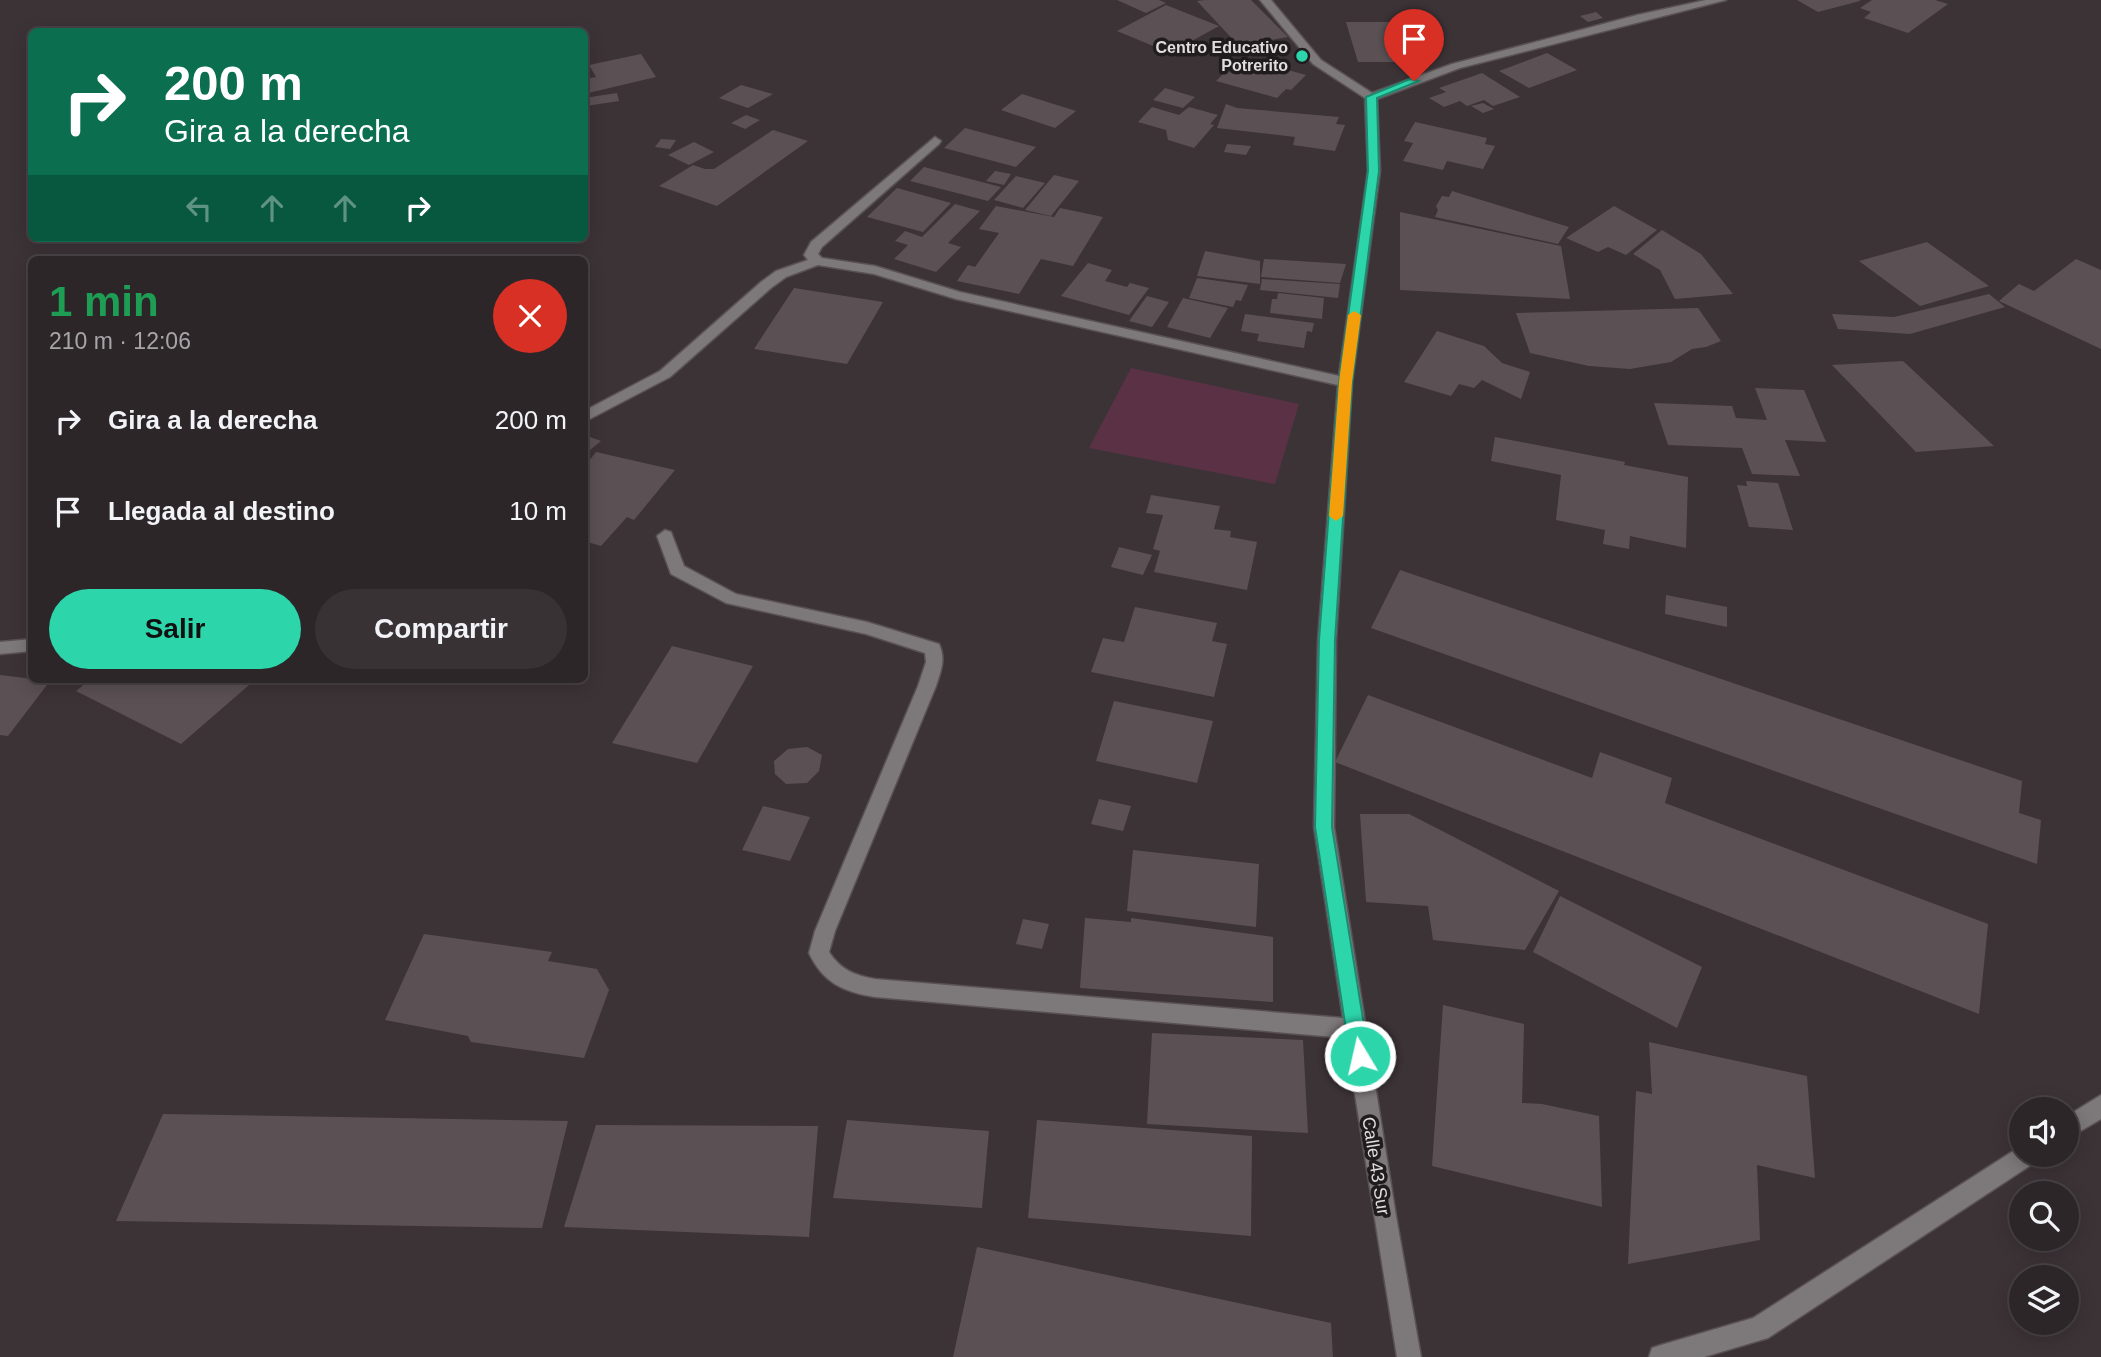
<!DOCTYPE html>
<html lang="es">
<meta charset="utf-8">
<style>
:root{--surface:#2d2629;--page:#393235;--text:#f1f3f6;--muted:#a7a5a8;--line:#484346;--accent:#2dd5ab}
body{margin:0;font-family:Arial,sans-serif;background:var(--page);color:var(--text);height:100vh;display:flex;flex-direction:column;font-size:26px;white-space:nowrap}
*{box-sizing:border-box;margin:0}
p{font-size:23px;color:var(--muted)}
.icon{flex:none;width:38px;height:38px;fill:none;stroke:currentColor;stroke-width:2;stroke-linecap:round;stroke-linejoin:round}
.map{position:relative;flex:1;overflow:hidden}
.side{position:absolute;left:28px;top:256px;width:560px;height:427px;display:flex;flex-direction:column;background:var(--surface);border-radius:10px;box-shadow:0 4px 18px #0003,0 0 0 2px var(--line)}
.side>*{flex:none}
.guide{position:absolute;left:28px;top:28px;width:560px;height:214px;border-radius:10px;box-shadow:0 4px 18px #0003,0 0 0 2px var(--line);background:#0b6e4f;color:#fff;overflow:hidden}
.controls{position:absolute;left:2009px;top:1097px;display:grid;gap:14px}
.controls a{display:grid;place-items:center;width:70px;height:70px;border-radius:50%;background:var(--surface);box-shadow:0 4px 18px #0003,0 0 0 2px var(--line);font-size:35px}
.pin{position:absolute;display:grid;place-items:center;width:60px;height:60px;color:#fff;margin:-72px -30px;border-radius:50% 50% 50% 0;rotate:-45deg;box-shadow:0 0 7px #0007}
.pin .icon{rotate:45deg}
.me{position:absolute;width:77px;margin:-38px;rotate:351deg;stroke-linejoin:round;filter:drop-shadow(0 0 5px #0008)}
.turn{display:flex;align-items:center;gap:24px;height:147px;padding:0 21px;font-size:32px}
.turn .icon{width:91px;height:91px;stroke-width:2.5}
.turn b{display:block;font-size:49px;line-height:60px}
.lanes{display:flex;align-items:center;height:66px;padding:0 21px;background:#0003;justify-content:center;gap:35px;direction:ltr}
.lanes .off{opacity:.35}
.round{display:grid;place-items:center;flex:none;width:74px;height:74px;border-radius:37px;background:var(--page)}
.summary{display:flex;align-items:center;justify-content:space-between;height:119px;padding:0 21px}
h1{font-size:42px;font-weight:700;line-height:52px;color:#1e9e55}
.button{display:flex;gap:14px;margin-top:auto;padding:14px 21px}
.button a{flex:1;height:80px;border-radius:42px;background:var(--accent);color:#111;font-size:28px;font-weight:700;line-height:80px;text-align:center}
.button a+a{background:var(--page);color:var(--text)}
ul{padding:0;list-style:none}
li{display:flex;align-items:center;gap:21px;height:91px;padding:0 21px}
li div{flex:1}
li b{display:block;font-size:26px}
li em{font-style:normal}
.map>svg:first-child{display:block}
.green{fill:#5b3245}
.building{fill:#5b5155}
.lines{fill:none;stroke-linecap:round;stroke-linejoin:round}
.minor-casing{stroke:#5a5155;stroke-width:3}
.minor{fill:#7d787a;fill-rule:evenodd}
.route{fill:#2dd5ab;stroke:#1d8a6f;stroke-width:2}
.slow{fill:#f59e0b}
.poi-dot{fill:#2dd5ab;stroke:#201c1e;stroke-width:2.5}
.labels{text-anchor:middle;stroke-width:7;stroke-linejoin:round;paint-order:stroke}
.far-poi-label{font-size:16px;font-weight:bold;fill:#e1dcde;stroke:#201c1e;text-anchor:end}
.street-label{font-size:18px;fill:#e1dcde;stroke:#201c1e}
</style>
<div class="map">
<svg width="2101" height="1357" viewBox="0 0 2101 1357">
<rect width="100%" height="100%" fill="#3c3337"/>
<path class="green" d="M 1131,368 L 1299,404 L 1275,484 L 1089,448 Z"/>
<path class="building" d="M 1117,0 L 1159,0 L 1166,3 L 1146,13 Z
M 1205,0 L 1251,0 L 1288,37 L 1239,46 L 1197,1 Z
M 1797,0 L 1860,0 L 1860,1 L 1818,12 Z
M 1872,0 L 1935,0 L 1948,4 L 1908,33 L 1864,18 L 1871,12 L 1860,8 Z
M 1166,5 L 1219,26 L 1170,53 L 1117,31 Z
M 1596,12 L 1603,18 L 1588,22 L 1580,16 Z
M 1346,22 L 1397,22 L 1411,62 L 1358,62 Z
M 1547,53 L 1577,70 L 1529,88 L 1499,71 Z
M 641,54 L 656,77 L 588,93 L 584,79 L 596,77 L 589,65 Z
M 1249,59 L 1306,75 L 1291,90 L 1286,89 L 1277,98 L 1216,81 L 1226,71 L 1234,74 Z
M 1482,73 L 1520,97 L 1493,106 L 1484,100 L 1467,106 L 1460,101 L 1444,107 L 1429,98 L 1446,92 L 1439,88 Z
M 741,85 L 773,94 L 748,108 L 719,98 Z
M 1165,88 L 1195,97 L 1183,108 L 1153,100 Z
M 617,93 L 619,101 L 586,106 L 584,98 Z
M 1022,94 L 1076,111 L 1055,128 L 1001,110 Z
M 1483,103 L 1494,109 L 1483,113 L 1471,106 Z
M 1226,104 L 1237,108 L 1339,117 L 1336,124 L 1345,125 L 1335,151 L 1293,145 L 1295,137 L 1217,128 Z
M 1152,107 L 1179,115 L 1189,107 L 1218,115 L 1210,124 L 1214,125 L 1194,148 L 1168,140 L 1166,130 L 1138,122 Z
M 746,115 L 760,120 L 745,129 L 731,123 Z
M 1415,122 L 1487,138 L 1485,144 L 1495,146 L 1483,169 L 1447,161 L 1443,170 L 1403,161 L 1413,143 L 1404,141 Z
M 965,128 L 1036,147 L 1016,167 L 944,148 Z
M 773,130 L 808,141 L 717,206 L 659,186 L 693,165 L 705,169 L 714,169 Z
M 661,139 L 676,140 L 670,149 L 655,147 Z
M 694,142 L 714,152 L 689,165 L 668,155 Z
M 1227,144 L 1251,146 L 1246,155 L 1224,152 Z
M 924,167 L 1001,187 L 988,201 L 910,181 Z
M 995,171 L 1011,174 L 1004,185 L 986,181 Z
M 1054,175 L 1079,181 L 1051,216 L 1025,210 Z
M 1016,176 L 1045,183 L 1023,208 L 994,200 Z
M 897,188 L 951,203 L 923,232 L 867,217 Z
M 1452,191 L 1569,227 L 1558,244 L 1435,217 L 1438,210 L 1436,206 L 1442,196 L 1449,197 Z
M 955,204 L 980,211 L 948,243 L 961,247 L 936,272 L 894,259 L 908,245 L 895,241 L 905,231 L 922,237 Z
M 996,206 L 1054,217 L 1060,208 L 1103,217 L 1073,266 L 1041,259 L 1019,294 L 957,281 L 968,265 L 975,267 L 999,233 L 979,229 Z
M 1614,206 L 1657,230 L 1626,255 L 1608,247 L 1598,252 L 1566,238 Z
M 1400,212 L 1561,246 L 1570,299 L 1400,290 Z
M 1662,230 L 1701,254 L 1733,294 L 1675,299 L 1660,270 L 1633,254 Z
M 1927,242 L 1989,286 L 1920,306 L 1859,261 Z
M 1205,251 L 1260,261 L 1260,284 L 1197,276 Z
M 1264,259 L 1346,264 L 1340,283 L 1261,277 Z
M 2076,259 L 2101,270 L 2101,349 L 1999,301 L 2019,284 L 2034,291 Z
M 1088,263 L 1112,270 L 1105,281 L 1127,287 L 1130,283 L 1149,288 L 1129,315 L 1061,296 Z
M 1197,278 L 1248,285 L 1241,301 L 1236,300 L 1233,307 L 1189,298 Z
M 1262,279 L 1340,284 L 1338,298 L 1260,290 Z
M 794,288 L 883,302 L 847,364 L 754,349 Z
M 1278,293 L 1324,298 L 1322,319 L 1270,313 L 1272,299 L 1277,299 Z
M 1989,294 L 2005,307 L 1910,334 L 1838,329 L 1832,314 L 1894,317 Z
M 1147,296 L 1169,302 L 1152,327 L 1129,321 Z
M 1183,298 L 1228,308 L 1210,338 L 1167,327 Z
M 1698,308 L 1721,341 L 1706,347 L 1692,349 L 1671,362 L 1630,369 L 1589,366 L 1530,353 L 1516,313 Z
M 1245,314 L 1314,323 L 1312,332 L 1307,331 L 1304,348 L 1257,341 L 1259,334 L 1241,331 Z
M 1437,331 L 1484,346 L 1502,363 L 1530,372 L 1521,399 L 1482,380 L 1474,388 L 1459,384 L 1451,396 L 1404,382 Z
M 1903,361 L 1994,446 L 1916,452 L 1832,365 Z
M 1755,388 L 1804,390 L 1826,442 L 1785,440 L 1800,476 L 1752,474 L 1742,448 L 1668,445 L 1654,403 L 1732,406 L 1736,418 L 1767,420 Z
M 584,435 L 601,441 L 584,455 Z
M 1495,437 L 1625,462 L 1624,465 L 1688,477 L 1686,548 L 1630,536 L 1629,549 L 1603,544 L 1605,530 L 1556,520 L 1561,475 L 1491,461 Z
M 596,452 L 675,470 L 634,520 L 627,517 L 601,546 L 584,541 L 584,467 Z
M 1746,481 L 1778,483 L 1793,530 L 1749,527 L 1737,485 L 1747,486 Z
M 1151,495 L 1220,506 L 1214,529 L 1231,531 L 1230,537 L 1257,542 L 1247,590 L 1154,572 L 1160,551 L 1153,549 L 1163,515 L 1146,513 Z
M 1119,547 L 1152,555 L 1143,575 L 1111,567 Z
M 1400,570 L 2022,781 L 2019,813 L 2041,820 L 2037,864 L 1371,628 Z
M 1666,595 L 1727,607 L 1727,627 L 1665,614 Z
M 1135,607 L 1217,623 L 1212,641 L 1227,644 L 1214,697 L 1091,672 L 1103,638 L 1124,642 Z
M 672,646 L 753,666 L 697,763 L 612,743 Z
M 0,675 L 50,681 L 8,736 L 0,735 Z
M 91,679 L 256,679 L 181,744 L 76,691 Z
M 1368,695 L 1592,778 L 1600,752 L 1672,778 L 1665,803 L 1988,924 L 1979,1014 L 1335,762 Z
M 1114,701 L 1213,721 L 1197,783 L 1096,761 Z
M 807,747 L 822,755 L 819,771 L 807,783 L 786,784 L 775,774 L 774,761 L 788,749 Z
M 1099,799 L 1131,806 L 1123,831 L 1091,824 Z
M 763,806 L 810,817 L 790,861 L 742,850 Z
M 1360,814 L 1409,814 L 1559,891 L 1525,950 L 1433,940 L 1428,906 L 1366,902 Z
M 1133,850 L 1259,864 L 1256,927 L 1127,911 Z
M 1560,896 L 1702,967 L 1677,1028 L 1533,952 Z
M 1085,918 L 1131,922 L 1131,918 L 1273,937 L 1273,1002 L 1080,988 Z
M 1023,919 L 1049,924 L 1042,949 L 1016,944 Z
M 424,934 L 552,952 L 548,961 L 597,969 L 609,990 L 584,1058 L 471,1042 L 468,1036 L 385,1020 Z
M 1443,1005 L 1524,1024 L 1522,1103 L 1542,1104 L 1599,1116 L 1602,1207 L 1432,1166 Z
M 1152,1033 L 1303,1040 L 1308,1133 L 1147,1124 Z
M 1649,1042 L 1807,1076 L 1815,1178 L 1757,1165 L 1760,1240 L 1628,1264 L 1636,1091 L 1652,1094 Z
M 163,1114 L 568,1121 L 542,1228 L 116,1221 Z
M 847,1120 L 989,1131 L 982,1208 L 833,1198 Z
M 1037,1120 L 1252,1136 L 1251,1236 L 1028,1218 Z
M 596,1125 L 818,1126 L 809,1237 L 564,1227 Z
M 977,1247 L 1331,1323 L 1333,1357 L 953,1357 Z"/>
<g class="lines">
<defs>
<path id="minor" d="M 1260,0 L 1271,0 L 1321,60 L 1372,93 L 1452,64 L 1637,15 L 1706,0 L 1726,0 L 1460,68 L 1377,99 L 1380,171 L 1352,382 L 1336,640 L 1334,827 L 1396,1216 L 1421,1357 L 1397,1357 L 1346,1038 L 875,997 C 844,992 823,983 809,953 L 815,931 L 918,686 L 926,662 L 925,653 L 866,634 L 726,603 L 671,574 L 657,536 L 665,530 L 671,532 L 684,566 L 736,594 L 867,622 L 939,644 C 946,659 941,671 936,686 L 835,931 L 829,952 C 841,970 854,975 875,979 L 1343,1018 L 1314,827 L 1318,640 L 1338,385 L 956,299 L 874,274 L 818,265 L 786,277 L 771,288 L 670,377 L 584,422 L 584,411 L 660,371 L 761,282 L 776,271 L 808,260 L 804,255 L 811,242 L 935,137 L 941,141 L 939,144 L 822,247 L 818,254 L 822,258 L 875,266 L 960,292 L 1339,376 L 1368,171 L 1365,98 L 1313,64 Z
M 32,639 L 32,651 L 0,654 L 0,642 Z
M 2101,1095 L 2101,1119 L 2067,1139 L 2067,1116 Z
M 2021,1146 L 2021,1155 L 2037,1155 L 2034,1163 L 1768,1338 L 1704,1357 L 1649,1357 L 1652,1348 L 1661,1345 L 1753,1318 Z"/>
</defs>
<use href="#minor" class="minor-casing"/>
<use href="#minor" class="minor"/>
</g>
<path class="route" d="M 1410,79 L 1419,81 L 1377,98 L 1379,171 L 1352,382 L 1335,640 L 1332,827 L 1369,1056 L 1367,1062 L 1360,1065 L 1353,1062 L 1350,1056 L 1315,827 L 1319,640 L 1339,382 L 1368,171 L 1366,97 Z"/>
<path class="slow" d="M 1354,311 L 1361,315 L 1352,382 L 1343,516 L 1336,521 L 1329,516 L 1339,382 L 1348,315 Z"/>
<circle class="poi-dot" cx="1302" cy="56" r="7"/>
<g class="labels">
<g class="far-poi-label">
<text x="1288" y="53">Centro Educativo<tspan x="1288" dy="18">Potrerito</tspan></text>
</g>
<g class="street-label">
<text transform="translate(1376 1166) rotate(81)" y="6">Calle 43 Sur</text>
</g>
</g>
</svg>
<div class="controls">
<a><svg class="icon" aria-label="sound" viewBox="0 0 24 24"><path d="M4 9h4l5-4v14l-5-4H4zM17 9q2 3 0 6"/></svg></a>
<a><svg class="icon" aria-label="search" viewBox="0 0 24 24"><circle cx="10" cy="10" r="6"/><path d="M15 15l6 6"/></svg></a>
<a><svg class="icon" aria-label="layers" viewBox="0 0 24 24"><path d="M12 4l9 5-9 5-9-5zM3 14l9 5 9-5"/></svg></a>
</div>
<div class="pin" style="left:1414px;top:81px;background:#d93025"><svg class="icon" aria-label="arrive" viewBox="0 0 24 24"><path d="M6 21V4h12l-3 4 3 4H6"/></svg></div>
<svg class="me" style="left:1360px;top:1056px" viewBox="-20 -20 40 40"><circle r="17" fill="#2dd5ab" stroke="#fff" stroke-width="3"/><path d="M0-11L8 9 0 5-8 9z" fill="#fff"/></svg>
<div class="guide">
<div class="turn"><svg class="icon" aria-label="right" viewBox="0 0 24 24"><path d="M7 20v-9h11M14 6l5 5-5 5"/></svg><div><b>200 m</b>Gira a la derecha</div></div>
<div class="lanes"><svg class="icon off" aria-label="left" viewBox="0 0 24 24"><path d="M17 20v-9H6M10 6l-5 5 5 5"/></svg><svg class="icon off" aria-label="ahead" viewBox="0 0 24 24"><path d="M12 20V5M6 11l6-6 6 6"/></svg><svg class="icon off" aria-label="ahead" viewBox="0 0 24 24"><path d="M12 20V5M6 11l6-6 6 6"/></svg><svg class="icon" aria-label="right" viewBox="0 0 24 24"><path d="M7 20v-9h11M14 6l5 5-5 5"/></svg></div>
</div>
<section class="side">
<div class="summary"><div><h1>1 min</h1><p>210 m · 12:06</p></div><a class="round" style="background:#d93025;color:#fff"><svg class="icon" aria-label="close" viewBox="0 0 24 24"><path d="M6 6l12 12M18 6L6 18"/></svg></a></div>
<ul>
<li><svg class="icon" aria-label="right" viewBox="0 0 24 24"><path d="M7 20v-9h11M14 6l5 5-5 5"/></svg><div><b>Gira a la derecha</b></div><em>200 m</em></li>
<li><svg class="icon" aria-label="arrive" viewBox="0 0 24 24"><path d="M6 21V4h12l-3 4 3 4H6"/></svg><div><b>Llegada al destino</b></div><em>10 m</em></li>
</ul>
<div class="button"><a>Salir</a><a>Compartir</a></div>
</section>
</div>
